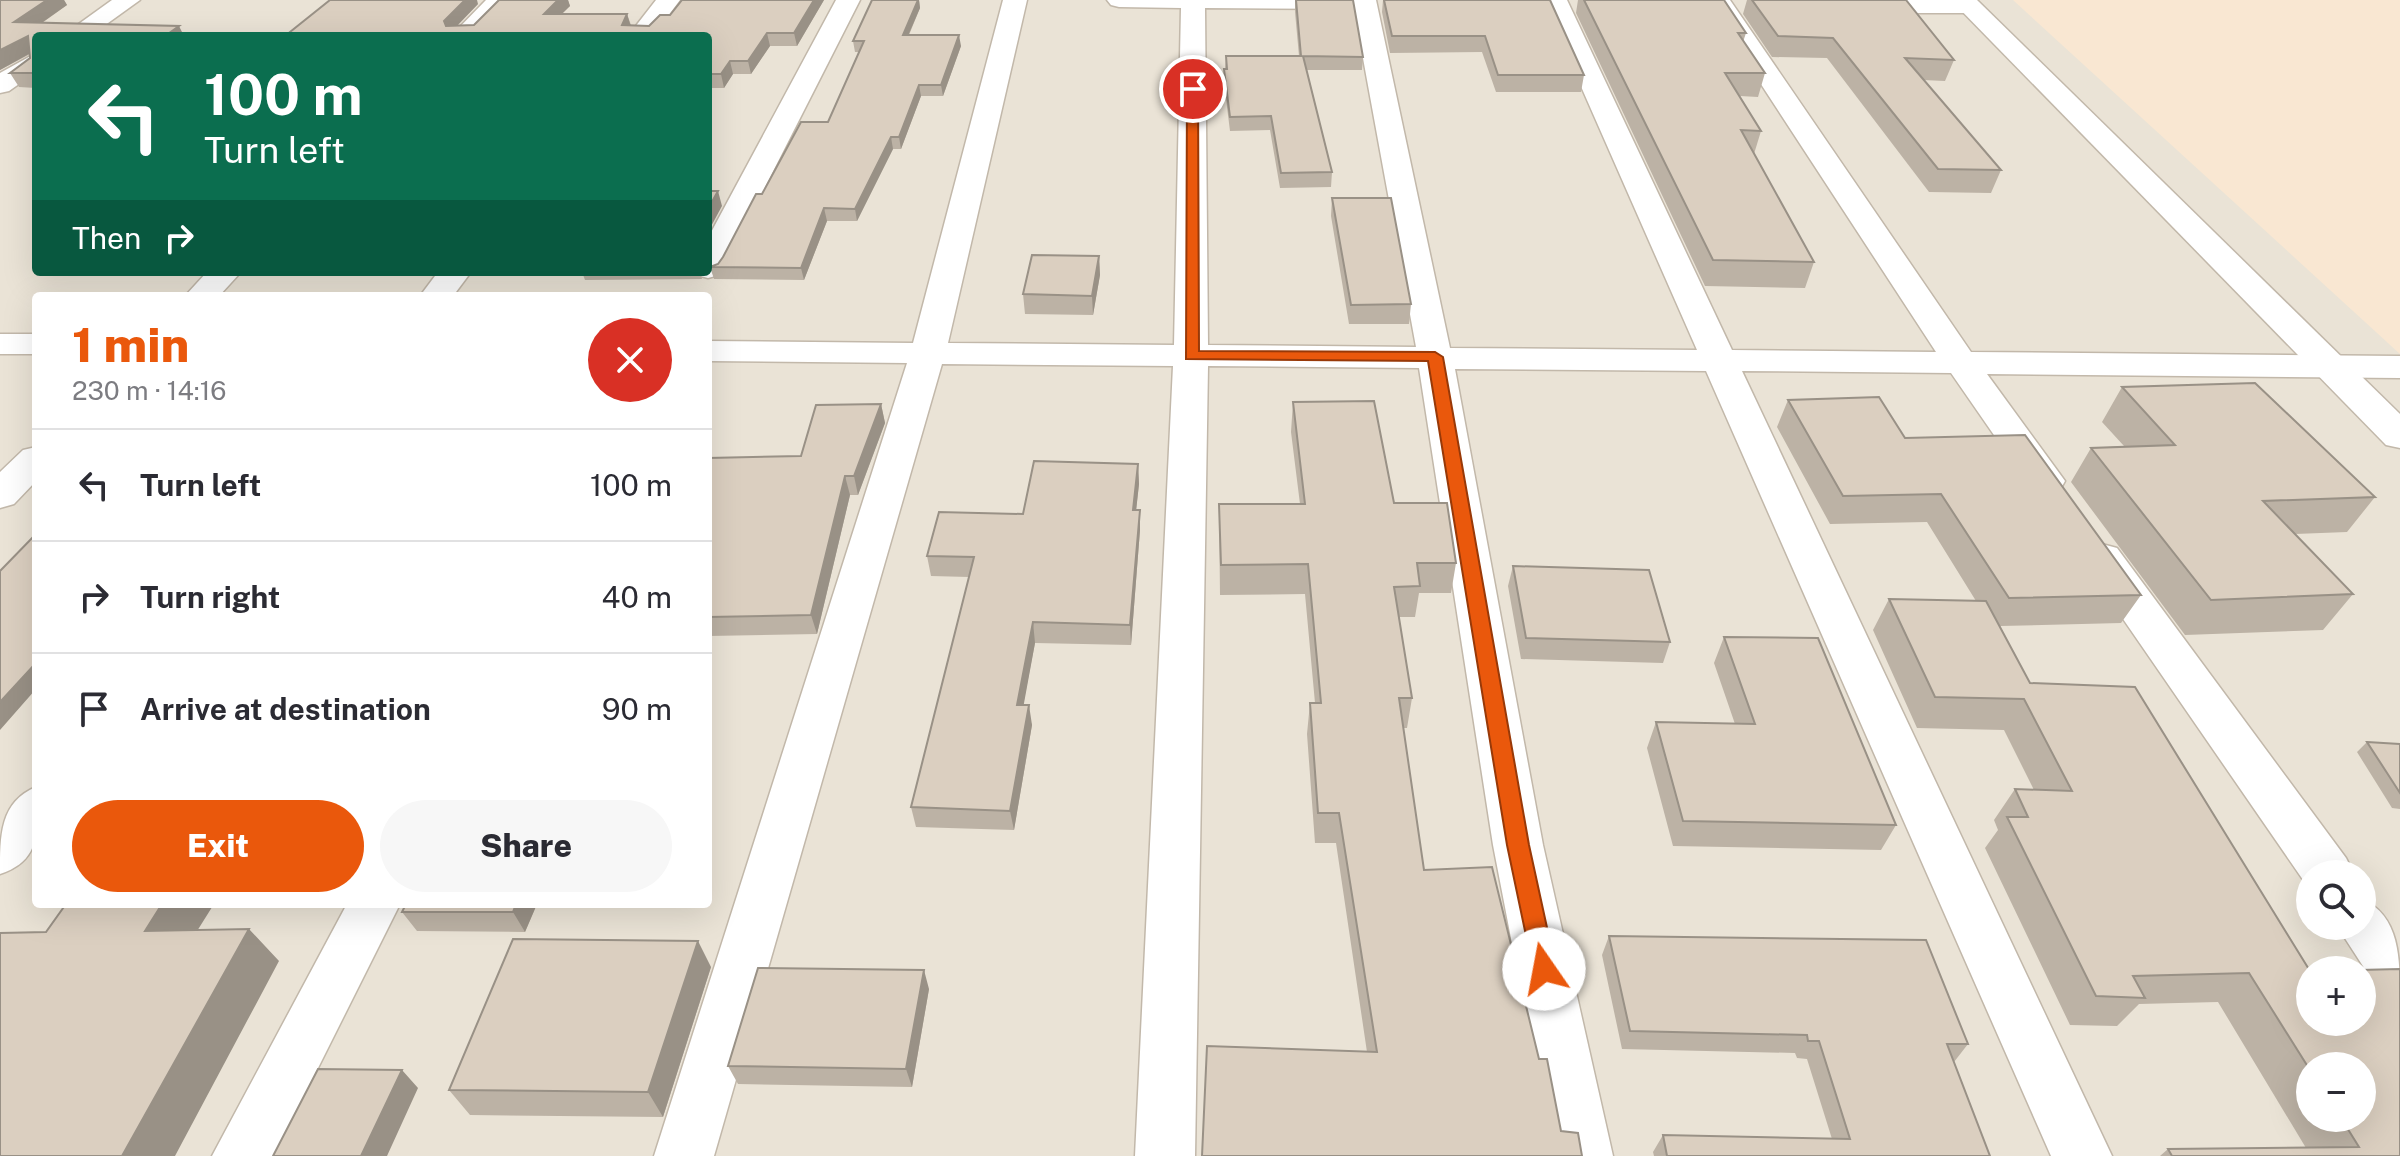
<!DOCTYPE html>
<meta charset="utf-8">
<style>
:root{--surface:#fff;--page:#f7f7f7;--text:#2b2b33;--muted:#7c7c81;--line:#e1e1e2;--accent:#ea580c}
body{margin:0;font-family:"Public Sans",sans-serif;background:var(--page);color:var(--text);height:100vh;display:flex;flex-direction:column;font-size:30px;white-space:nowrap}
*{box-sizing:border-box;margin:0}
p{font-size:26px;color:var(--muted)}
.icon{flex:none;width:44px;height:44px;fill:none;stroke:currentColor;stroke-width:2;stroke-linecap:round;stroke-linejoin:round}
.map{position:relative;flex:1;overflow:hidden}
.panel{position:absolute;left:32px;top:292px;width:680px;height:616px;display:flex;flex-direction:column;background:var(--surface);border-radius:8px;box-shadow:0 8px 32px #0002}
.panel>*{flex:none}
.banner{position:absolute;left:32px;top:32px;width:680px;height:244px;border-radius:8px;box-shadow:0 8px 32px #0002;background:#0b6e4f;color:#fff;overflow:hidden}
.fabs{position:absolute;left:2296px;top:860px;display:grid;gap:16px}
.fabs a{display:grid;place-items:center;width:80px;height:80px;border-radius:50%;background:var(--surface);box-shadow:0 8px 32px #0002;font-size:40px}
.pin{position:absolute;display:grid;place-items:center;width:68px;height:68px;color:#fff;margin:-34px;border:4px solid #fff;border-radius:50%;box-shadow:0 2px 8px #0007}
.me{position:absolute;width:88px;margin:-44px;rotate:348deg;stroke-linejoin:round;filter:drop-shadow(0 0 6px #0008)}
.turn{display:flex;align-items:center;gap:28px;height:168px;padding:0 40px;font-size:36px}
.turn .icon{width:104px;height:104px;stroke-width:2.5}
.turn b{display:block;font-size:56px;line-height:68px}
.then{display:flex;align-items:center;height:76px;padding:0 40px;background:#0003;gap:16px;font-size:30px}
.round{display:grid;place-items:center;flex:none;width:84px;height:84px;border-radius:42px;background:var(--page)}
.headline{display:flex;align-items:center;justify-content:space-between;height:136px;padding:0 40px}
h1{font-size:48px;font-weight:800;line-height:60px;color:var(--accent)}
.cta{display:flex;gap:16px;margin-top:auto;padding:16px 40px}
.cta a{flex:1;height:92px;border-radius:48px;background:var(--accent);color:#fff;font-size:32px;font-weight:800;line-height:92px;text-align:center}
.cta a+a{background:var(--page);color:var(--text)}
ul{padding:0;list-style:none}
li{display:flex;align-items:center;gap:24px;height:112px;padding:0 40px;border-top:2px solid var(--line)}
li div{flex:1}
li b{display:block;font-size:30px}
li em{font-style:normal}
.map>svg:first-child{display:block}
.residential{fill:#eae3d6;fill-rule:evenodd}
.commercial{fill:#f9e7d2}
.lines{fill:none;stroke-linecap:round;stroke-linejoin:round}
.minor-casing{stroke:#c2b8aa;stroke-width:3}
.tertiary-casing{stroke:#c2b8aa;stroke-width:3}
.minor{fill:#fff;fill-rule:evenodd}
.tertiary{fill:#fff;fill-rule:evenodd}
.wall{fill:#bcb2a5;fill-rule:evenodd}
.shaded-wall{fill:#999186}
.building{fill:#dbcfc0;stroke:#999186;stroke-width:2}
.route{fill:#ea580c;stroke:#983908;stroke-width:2}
</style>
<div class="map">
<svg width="2400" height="1156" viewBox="0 0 2400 1156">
<rect width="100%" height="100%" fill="#f6f1e9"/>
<path class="residential" d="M 0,0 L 2400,0 L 2400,1156 L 0,1156 ZM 36,36 L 708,36 L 708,272 L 36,272 ZM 36,296 L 708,296 L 708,904 L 36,904 ZM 2310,874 L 2362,874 L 2362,926 L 2310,926 ZM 2310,970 L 2362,970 L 2362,1022 L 2310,1022 ZM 2310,1066 L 2362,1066 L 2362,1118 L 2310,1118 Z"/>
<path class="commercial" d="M 2013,0 L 2400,0 L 2400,354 Z"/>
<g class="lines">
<defs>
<path id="minor" d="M 112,0 L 140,0 L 90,36 L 62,36 Z
M 486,0 L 511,0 L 477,36 L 451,36 Z
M 656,0 L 680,0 L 653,36 L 628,36 Z
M 836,0 L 860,0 L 724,268 L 719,275 L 708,278 L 697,275 L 695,272 L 708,272 L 708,238 Z
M 1003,0 L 1027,0 L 948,343 L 1174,345 L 1181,8 L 1119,7 L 1111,5 L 1107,0 L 1376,0 L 1450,348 L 1697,350 L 1543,0 L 1567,0 L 1732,350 L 1936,352 L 1706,0 L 1730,0 L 1971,352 L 2400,356 L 2400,378 L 1987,374 L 2065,481 L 2060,490 L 2046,493 L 2032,490 L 1951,373 L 1742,371 L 2112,1156 L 2051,1156 L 1706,371 L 1455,369 L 1543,845 L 1613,1156 L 1553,1156 L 1493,845 L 1419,368 L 1208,366 L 1195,1156 L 1135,1156 L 1173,366 L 942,364 L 714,1156 L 654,1156 L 907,363 L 708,361 L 708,341 L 913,343 ZM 1205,8 L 1354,9 L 1416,347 L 1208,345 Z
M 1851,0 L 1973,0 L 1981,6 L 1977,11 L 1969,13 L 1855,13 L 1847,11 L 1843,6 Z
M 36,53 L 36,72 L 9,91 L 0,93 L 0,73 Z
M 207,272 L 241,272 L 219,296 L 185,296 Z
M 438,272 L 471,272 L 453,296 L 420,296 Z
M 0,334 L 36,334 L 36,354 L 0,354 Z
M 36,447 L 36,481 L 14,504 L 0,508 L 0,472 L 23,450 Z
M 2102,544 L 2117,548 L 2346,858 L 2354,874 L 2310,874 L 2310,890 L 2081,558 L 2087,548 Z
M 36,787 C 36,826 45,859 0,874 C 0,835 0,802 36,787 Z
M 2362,899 C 2400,916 2400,958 2400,1001 L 2381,994 L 2337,926 L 2362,926 Z
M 347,904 L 400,904 L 274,1156 L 212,1156 Z"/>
<path id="tertiary" d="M 1951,0 L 1977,0 L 2400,414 L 2400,448 L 2386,445 Z"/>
</defs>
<use href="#minor" class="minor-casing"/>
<use href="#tertiary" class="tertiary-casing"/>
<use href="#minor" class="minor"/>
<use href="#tertiary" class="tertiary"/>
</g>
<path class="wall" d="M 0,0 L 64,0 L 67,5 L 42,23 L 36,36 L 36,88 L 19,87 L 10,73 L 30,58 L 30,54 L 0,70 Z
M 499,0 L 568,0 L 570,6 L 562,14 L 627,14 L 631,25 L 649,26 L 670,15 L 682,0 L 824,0 L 797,46 L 770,46 L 751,74 L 733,74 L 724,88 L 708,88 L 708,36 L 285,36 L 478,4 L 457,26 L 474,25 Z
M 872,0 L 919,0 L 920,8 L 909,35 L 961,46 L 943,96 L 921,96 L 901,149 L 893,149 L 857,221 L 827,221 L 804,280 L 714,279 L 710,267 L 718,264 L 762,194 L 828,122 L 860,52 L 855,52 L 853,41 Z
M 1295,0 L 1363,57 L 1362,70 L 1307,70 L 1332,172 L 1331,187 L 1280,188 L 1270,130 L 1230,131 L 1224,83 L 1226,56 L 1299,56 L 1295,12 Z
M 1383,0 L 1550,0 L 1584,75 L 1581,92 L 1496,92 L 1482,52 L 1390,53 L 1382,12 Z
M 1578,0 L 1724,0 L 1746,33 L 1743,42 L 1765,73 L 1758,97 L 1740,96 L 1761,131 L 1754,154 L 1814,262 L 1805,288 L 1705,286 L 1576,13 Z
M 1747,0 L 1906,0 L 1954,60 L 1945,81 L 1923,80 L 2001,170 L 1991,193 L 1929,192 L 1827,58 L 1772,57 L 1743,14 Z
M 1332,198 L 1411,304 L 1409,324 L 1349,324 L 1331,216 Z
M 1099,256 L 1100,275 L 1093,315 L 1025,314 L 1023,294 Z
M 582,272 L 700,272 L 702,279 L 585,280 Z
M 2122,387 L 2375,497 L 2347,532 L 2295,534 L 2353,594 L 2323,630 L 2185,635 L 2071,482 L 2091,448 L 2124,446 L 2102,422 Z
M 1788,400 L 1905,438 L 2141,595 L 2121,623 L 2000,626 L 2030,683 L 2400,1156 L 2160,1156 L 2168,1149 L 2306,1148 L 2218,1002 L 2139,1004 L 2117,1026 L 2070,1025 L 1985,848 L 1998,830 L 1994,820 L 2015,789 L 2034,790 L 2004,730 L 1917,728 L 1873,630 L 1889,599 L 1976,601 L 1927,522 L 1830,524 L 1777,427 ZM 2310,1066 L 2362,1118 L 2310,1118 Z
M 1293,402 L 1394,503 L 1456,563 L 1451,593 L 1419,593 L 1415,617 L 1399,617 L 1412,698 L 1407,728 L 1403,728 L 1424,870 L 1539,1059 L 1561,1131 L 1582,1156 L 1367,1052 L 1336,843 L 1315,843 L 1307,734 L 1310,703 L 1315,703 L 1305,594 L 1220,595 L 1219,504 L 1300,504 L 1291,432 Z
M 881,404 L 885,423 L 858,495 L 850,495 L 817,634 L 708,636 L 708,458 L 801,456 Z
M 1138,464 L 1139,484 L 1136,510 L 1140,530 L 1131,645 L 1035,643 L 1023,705 L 1032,725 L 1014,830 L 916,827 L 911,807 L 969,577 L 931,576 L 927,556 Z
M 1513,566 L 1670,642 L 1663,663 L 1521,659 L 1508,586 Z
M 1724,637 L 1896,825 L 1881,850 L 1673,846 L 1647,748 L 1656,722 L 1735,724 L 1714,663 Z
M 2367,742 L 2400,744 L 2400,809 L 2392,808 L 2357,752 Z
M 537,904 L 525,932 L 417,931 L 402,912 Z
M 1609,936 L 1968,1044 L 1954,1062 L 1990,1156 L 1654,1156 L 1653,1152 L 1663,1135 L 1832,1139 L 1807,1059 L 1797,1058 L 1795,1053 L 1622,1049 L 1602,955 Z
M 711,967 L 663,1117 L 470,1115 L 449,1090 Z
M 929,989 L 912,1087 L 738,1084 L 728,1066 Z"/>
<path class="shaded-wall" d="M 47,0 L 64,0 L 67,5 L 23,36 L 14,22 Z
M 465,0 L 477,0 L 478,4 L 449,34 L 444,21 Z
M 558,0 L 568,0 L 570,6 L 549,26 L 544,14 Z
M 814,0 L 824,0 L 797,46 L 794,33 Z
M 918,0 L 919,0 L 920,8 L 904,45 L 903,35 Z
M 627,14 L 631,27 L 622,25 Z
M 179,26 L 184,36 L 165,36 Z
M 767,33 L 770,46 L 751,74 L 748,61 Z
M 959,35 L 961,46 L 943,96 L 941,85 Z
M 28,36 L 36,50 L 0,70 L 0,50 Z
M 730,61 L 733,74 L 724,88 L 721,74 Z
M 919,85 L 921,96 L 901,149 L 899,137 Z
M 891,137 L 893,149 L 857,221 L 855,209 Z
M 718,191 L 722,206 L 708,232 L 708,209 Z
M 824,208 L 827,221 L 804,280 L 801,268 Z
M 1099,256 L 1100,275 L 1093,315 L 1092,296 Z
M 881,404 L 885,423 L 858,495 L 854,476 Z
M 1138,464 L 1139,484 L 1134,530 L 1133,510 Z
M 845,476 L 850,495 L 817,634 L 811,615 Z
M 1140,510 L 1140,530 L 1131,645 L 1130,625 Z
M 1033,622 L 1035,643 L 1020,725 L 1017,705 Z
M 36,663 L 36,689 L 0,730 L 0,702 Z
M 1029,705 L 1032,725 L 1014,830 L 1010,811 Z
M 162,904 L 214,904 L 177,963 L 145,931 Z
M 516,904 L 537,904 L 525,932 L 513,912 Z
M 249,929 L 279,961 L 175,1156 L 122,1156 Z
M 698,941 L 711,967 L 663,1117 L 648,1092 Z
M 924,970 L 929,989 L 912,1087 L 906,1069 Z
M 402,1070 L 418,1088 L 387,1156 L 361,1156 Z"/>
<path class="building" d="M 0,0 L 47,0 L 14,22 L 179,26 L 165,36 L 36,36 L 36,73 L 10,73 L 30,58 L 28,36 L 0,50 Z
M 330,0 L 465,0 L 444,21 L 446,26 L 474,25 L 499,0 L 558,0 L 544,14 L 627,14 L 622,25 L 649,26 L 660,15 L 670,15 L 682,0 L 814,0 L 794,33 L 767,33 L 748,61 L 730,61 L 721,74 L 708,74 L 708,36 L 285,36 Z
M 872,0 L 918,0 L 903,35 L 959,35 L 941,85 L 919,85 L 899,137 L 891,137 L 855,209 L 824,208 L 801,268 L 710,267 L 718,264 L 723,257 L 756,194 L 762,194 L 801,122 L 828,122 L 864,41 L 853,41 Z
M 1296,0 L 1353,0 L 1363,57 L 1303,56 L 1332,172 L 1281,173 L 1271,116 L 1230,117 L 1224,69 L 1227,69 L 1226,56 L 1301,56 Z
M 1384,0 L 1550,0 L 1584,75 L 1498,75 L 1485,36 L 1392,36 Z
M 1584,0 L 1724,0 L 1746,33 L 1738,33 L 1765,73 L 1725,73 L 1761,131 L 1741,130 L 1814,262 L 1713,260 Z
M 1752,0 L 1906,0 L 1954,60 L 1905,58 L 2001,170 L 1938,169 L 1833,38 L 1778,36 Z
M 708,191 L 718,191 L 708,209 Z
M 1332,198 L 1391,198 L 1411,304 L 1351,305 Z
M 1032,255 L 1099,256 L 1092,296 L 1023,294 Z
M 2255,383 L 2375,497 L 2263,501 L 2353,594 L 2211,600 L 2091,448 L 2175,445 L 2122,387 Z
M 1879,397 L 1905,438 L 2025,435 L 2141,595 L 2009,598 L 1941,494 L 1843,496 L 1788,400 Z
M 1374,401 L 1394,503 L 1447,503 L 1456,563 L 1417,563 L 1420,586 L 1394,587 L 1412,698 L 1399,698 L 1424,870 L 1492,867 L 1539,1059 L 1547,1059 L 1561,1131 L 1578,1133 L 1582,1156 L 1202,1156 L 1207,1046 L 1377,1052 L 1339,813 L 1318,813 L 1310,703 L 1321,703 L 1308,564 L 1221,565 L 1219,504 L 1305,504 L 1293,402 Z
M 881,404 L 854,476 L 845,476 L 811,615 L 708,617 L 708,458 L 801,456 L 816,405 Z
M 1034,461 L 1138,464 L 1133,510 L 1140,510 L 1130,625 L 1033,622 L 1017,705 L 1029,705 L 1010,811 L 911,807 L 974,557 L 927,556 L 939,512 L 1023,514 Z
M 36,534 L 36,663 L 0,702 L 0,571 Z
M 1513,566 L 1649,570 L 1670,642 L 1526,638 Z
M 1889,599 L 1986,601 L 2030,683 L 2135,687 L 2310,971 L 2310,1022 L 2362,1022 L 2362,970 L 2359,970 L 2400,969 L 2400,1156 L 2172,1156 L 2168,1149 L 2359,1147 L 2341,1118 L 2362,1118 L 2362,1066 L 2310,1066 L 2310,1070 L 2249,973 L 2133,976 L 2145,998 L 2096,996 L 2007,817 L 2028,817 L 2015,789 L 2072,791 L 2024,699 L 1935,697 Z
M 1724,637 L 1818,638 L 1896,825 L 1683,821 L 1656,722 L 1755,724 Z
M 2367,742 L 2400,744 L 2400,793 Z
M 66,904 L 162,904 L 145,931 L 249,929 L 122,1156 L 0,1156 L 0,933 L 46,932 Z
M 406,904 L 516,904 L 513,912 L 402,912 Z
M 1609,936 L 1926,940 L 1968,1044 L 1947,1044 L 1990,1156 L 1667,1156 L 1663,1135 L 1850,1139 L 1819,1041 L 1808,1041 L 1807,1035 L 1630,1031 Z
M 513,939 L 698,941 L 648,1092 L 449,1090 Z
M 758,968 L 924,970 L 906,1069 L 728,1066 Z
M 318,1069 L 402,1070 L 361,1156 L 273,1156 Z"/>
<path class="route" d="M 1193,86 L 1198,89 L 1199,351 L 1435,352 L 1443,357 L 1529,845 L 1556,969 L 1553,977 L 1544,980 L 1536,977 L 1533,969 L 1507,845 L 1428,361 L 1186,359 L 1187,89 Z"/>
</svg>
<div class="fabs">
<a><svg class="icon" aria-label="search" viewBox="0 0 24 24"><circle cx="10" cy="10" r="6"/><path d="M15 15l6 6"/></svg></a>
<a>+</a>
<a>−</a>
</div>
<div class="pin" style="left:1193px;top:89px;background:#d93025"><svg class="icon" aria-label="arrive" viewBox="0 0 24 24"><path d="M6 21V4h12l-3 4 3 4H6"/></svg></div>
<svg class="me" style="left:1544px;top:969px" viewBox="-20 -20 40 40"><circle r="19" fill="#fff"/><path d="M0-13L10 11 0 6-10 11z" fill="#ea580c"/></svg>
<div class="banner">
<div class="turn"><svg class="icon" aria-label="left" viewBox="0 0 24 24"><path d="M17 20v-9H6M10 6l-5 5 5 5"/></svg><div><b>100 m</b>Turn left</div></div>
<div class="then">Then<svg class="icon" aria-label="right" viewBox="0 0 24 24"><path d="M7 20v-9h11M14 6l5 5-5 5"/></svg></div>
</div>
<section class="panel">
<div class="headline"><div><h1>1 min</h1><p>230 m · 14:16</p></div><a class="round" style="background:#d93025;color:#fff"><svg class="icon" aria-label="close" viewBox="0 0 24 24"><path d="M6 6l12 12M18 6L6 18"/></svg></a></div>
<ul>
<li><svg class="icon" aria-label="left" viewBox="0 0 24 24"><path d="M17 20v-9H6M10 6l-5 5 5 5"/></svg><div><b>Turn left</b></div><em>100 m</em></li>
<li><svg class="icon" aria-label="right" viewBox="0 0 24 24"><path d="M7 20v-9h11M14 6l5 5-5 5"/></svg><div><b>Turn right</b></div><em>40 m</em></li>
<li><svg class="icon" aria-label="arrive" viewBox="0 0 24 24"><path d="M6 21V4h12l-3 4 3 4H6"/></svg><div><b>Arrive at destination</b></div><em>90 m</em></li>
</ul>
<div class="cta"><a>Exit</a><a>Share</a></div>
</section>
</div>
